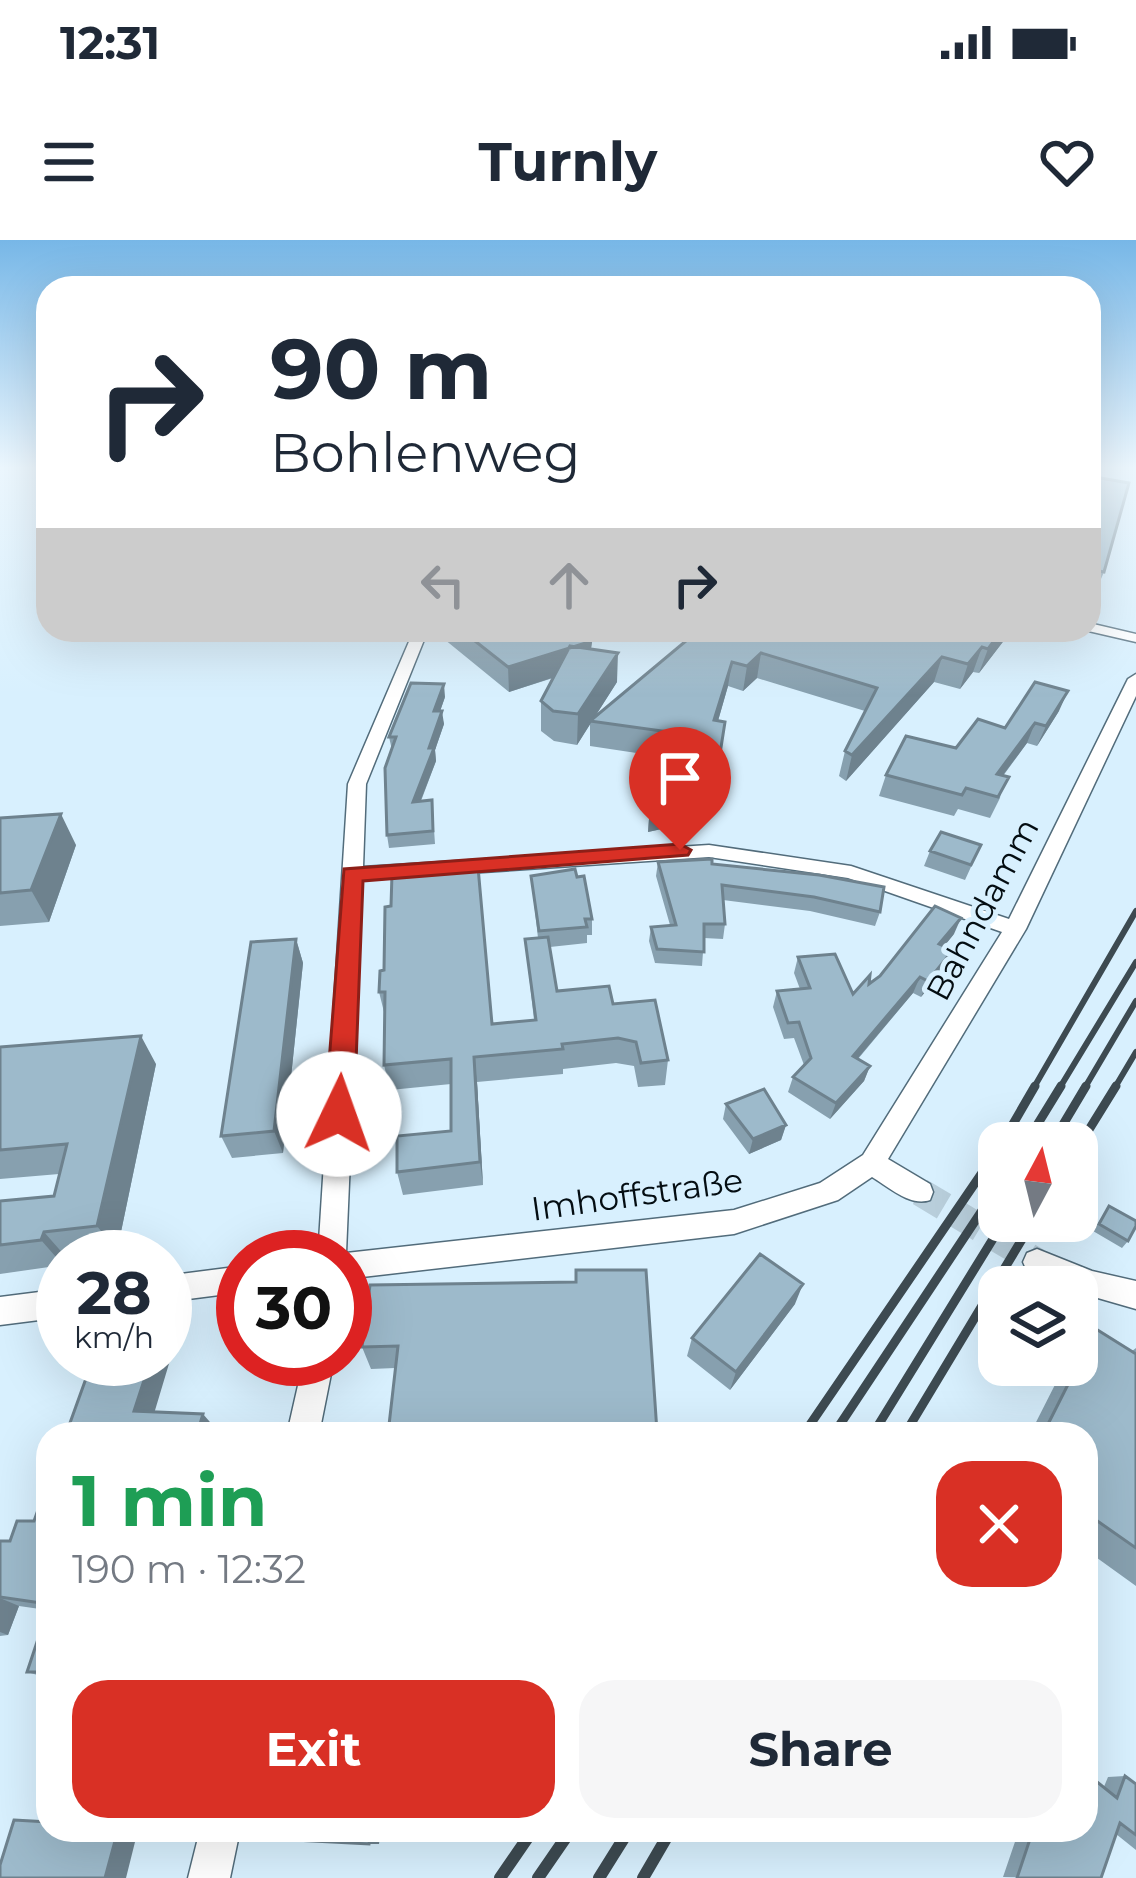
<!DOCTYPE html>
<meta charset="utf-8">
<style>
:root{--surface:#fff;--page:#f6f6f7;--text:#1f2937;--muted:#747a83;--accent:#d93025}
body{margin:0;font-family:Montserrat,sans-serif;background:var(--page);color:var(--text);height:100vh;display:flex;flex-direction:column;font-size:45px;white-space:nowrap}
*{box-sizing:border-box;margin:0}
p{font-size:39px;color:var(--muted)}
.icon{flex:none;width:66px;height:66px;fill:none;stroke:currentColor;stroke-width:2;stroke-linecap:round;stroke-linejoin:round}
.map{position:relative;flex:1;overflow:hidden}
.drawer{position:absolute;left:36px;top:1182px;width:1062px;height:420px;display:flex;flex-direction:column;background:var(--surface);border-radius:36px;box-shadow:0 12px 48px #0002}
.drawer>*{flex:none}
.banner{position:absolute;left:36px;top:36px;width:1065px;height:366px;border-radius:36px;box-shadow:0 12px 48px #0002;background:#fff;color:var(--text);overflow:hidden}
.needle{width:78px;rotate:7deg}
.tools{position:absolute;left:978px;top:882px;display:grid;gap:24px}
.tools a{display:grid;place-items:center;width:120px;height:120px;border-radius:24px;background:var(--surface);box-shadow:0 12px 48px #0002;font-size:60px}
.speed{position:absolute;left:36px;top:990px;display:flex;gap:24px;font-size:60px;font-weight:700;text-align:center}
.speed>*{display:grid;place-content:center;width:156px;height:156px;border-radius:50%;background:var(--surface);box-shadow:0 12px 48px #0002;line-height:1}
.speed small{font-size:30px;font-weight:400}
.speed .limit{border:18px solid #d22;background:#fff;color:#111}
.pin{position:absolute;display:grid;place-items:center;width:102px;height:102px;color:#fff;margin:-123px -51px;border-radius:50% 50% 50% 0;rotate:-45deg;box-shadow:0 0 12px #0007}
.pin .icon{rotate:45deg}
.me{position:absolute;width:132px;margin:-66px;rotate:3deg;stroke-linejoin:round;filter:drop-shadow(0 0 9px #0008)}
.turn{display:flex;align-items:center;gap:42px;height:252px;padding:0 36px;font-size:54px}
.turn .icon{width:156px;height:156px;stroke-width:2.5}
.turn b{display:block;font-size:84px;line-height:102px}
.lanes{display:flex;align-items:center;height:114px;padding:0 36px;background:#0003;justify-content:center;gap:60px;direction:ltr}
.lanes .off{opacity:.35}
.round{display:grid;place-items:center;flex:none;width:126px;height:126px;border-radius:36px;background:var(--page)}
.head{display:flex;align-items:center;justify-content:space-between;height:204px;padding:0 36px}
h1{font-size:72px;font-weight:700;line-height:90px;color:#1e9e55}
.action{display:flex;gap:24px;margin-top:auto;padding:24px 36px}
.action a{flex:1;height:138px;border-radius:36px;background:var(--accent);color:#fff;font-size:48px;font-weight:700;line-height:138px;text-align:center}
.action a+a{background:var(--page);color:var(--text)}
.status{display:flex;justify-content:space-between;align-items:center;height:84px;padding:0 60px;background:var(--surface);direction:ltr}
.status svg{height:33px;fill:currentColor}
header{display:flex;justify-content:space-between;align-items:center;height:156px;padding:0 36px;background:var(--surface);font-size:54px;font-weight:700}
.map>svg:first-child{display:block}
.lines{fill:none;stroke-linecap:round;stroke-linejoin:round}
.street-tunnel{stroke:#b8cedb;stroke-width:28;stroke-dasharray:28 14;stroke-linecap:butt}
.street-casing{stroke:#526c7b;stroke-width:3}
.street{fill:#fff;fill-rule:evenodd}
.rail-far2{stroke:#3d4a51;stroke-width:6}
.rail-far1{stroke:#3d4a51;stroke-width:9}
.rail{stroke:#3d4a51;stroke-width:12}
.wall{fill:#87a0af}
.shaded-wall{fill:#6e828e}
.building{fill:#9dbacb;stroke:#6e828e;stroke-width:3}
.route{fill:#d93025;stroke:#8d1f18;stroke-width:3}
.labels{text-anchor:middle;stroke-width:10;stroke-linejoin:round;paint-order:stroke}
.street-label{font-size:33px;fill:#040d12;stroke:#d8f0fe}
</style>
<div class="status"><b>12:31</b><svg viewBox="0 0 49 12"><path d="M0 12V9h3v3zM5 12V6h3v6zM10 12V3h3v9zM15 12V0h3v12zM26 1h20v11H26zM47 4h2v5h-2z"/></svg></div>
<header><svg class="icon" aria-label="menu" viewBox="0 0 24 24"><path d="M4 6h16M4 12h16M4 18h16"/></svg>Turnly<svg class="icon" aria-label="heart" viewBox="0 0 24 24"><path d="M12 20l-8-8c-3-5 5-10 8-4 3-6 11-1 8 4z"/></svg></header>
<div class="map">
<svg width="1136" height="1638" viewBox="0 0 1136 1638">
<rect width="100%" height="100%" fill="#d8f0fe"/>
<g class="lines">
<path class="street-tunnel" d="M 920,952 L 1037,1022"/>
<defs>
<path id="street" d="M 1089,383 L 1136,394 L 1136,402 L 1084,390 L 1089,390 Z
M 414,390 L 428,390 L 366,544 L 363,627 L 709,605 L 851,626 L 1009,679 L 1128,439 L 1136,434 L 1136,456 L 1026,689 L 888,919 L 930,944 L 933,952 L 930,960 C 910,967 889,947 872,937 L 838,960 L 734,994 L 345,1039 L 345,1017 L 318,1017 L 348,544 ZM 709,617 L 848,638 L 1002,692 L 863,915 L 820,943 L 734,970 L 346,1013 L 362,640 Z
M 1037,1009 L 1092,1031 L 1136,1041 L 1136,1069 L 1077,1052 L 1077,1047 L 1065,1047 L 1027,1031 L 1023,1022 L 1027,1013 Z
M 243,1026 L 243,1052 L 165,1062 L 165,1036 Z
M 63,1049 L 63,1077 L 0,1085 L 0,1057 Z
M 304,1119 L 334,1119 L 319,1194 L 287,1194 Z
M 200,1590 L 240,1590 L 230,1638 L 188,1638 Z"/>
</defs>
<use href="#street" class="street-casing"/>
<use href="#street" class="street"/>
<path class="rail-far2" d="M 1033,849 L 1136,671
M 1059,849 L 1136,722
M 1084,849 L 1136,761
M 1114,849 L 1136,812"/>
<path class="rail-far1" d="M 1002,903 L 1035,846
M 1026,903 L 1061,846
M 1052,903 L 1086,846
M 1077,909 L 1116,846
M 805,1192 L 999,908
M 835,1192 L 999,945
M 874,1192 L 1004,981
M 906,1192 L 1033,981"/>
<path class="rail" d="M 804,1194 L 807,1189
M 834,1194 L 837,1189
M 873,1194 L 876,1189
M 905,1194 L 908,1189
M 500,1638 L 533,1590
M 538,1638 L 571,1590
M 599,1638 L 629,1590
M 643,1638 L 671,1590"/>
</g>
<path class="wall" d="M 1089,227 L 1095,237 L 1104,332 L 1095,353 L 1089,351 Z
M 443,390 L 594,390 L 591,409 L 617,442 L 594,478 L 699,390 L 1012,390 L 979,433 L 973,432 L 960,449 L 934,442 L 846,541 L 839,536 L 845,511 L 865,471 L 757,438 L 743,451 L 728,446 L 718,481 L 711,578 L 648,592 L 650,566 L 663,517 L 590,506 L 590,484 L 577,505 L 554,501 L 541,491 L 541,461 L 553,438 L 509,452 L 444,399 Z
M 605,390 L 662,390 L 660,394 L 649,393 L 646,397 Z
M 445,457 L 440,471 L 444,484 L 435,510 L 436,521 L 421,561 L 432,560 L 435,604 L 389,608 L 387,595 L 392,510 L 389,497 Z
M 1059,471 L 1037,506 L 1027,503 L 1003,536 L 1000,558 L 990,578 L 958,569 L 954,576 L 879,556 L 886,535 L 1005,488 Z
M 0,578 L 76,605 L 49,682 L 0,686 Z
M 981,605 L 965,640 L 924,626 L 930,611 Z
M 658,622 L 712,624 L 880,672 L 875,686 L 810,671 L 723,660 L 725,684 L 723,699 L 704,698 L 702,726 L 655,723 L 649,701 L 651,687 L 670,685 L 656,636 Z
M 531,636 L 577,637 L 592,679 L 592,695 L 587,695 L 587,703 L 550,707 L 557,751 L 613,764 L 668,820 L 665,845 L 638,847 L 634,826 L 616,823 L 563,829 L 563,834 L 477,842 L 483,945 L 403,955 L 397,932 L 451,891 L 451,844 L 390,850 L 384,825 L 385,776 L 379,752 L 380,731 L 492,784 L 534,780 L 525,699 L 538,698 Z
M 954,694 L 944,706 L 953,710 L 946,726 L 921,757 L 913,753 L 858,819 L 870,826 L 864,841 L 830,879 L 788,852 L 793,837 L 804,825 L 794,798 L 784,799 L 773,767 L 777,751 L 800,749 L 794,733 L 798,717 L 853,754 Z
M 296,699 L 303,723 L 283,913 L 232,918 L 221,896 Z
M 0,807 L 156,824 L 117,1011 L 63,1017 L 63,1025 L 0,1034 L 0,961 L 54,956 L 59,934 L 0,939 Z
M 726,864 L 786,885 L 781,900 L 749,914 L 723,879 Z
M 1109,966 L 1128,1001 L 1122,1008 L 1093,991 Z
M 646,1030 L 656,1194 L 388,1194 L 395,1128 L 371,1129 L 362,1107 L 576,1042 Z
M 795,1064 L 730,1150 L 687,1116 L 692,1098 Z
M 1096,1089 L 1132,1111 L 1136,1108 L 1136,1346 L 1086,1310 L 1086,1194 L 1030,1194 L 1065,1125 L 1077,1125 L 1077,1108 Z
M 48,1242 L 48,1438 L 27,1432 L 47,1370 L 19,1366 L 8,1395 L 0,1396 L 0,1301 L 10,1301 L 34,1281 Z
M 1125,1536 L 1136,1544 L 1136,1610 L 1116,1594 L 1101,1638 L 1003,1637 L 1019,1590 L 1086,1590 L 1108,1537 Z"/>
<path class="shaded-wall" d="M 590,390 L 594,390 L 588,426 L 509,452 L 508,427 Z
M 1002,390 L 1012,390 L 979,433 L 988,409 Z
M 982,407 L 973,432 L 960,449 L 968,424 Z
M 618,413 L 617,442 L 577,505 L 578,474 Z
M 761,413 L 757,438 L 743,451 L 747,426 Z
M 942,417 L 934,442 L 846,541 L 852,515 Z
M 732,422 L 728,446 L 711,505 L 714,480 Z
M 444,444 L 445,457 L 436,483 L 434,471 Z
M 1068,451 L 1059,471 L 1037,506 L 1046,486 Z
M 442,471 L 444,484 L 435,510 L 436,521 L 415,575 L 413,562 Z
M 1035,483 L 1027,503 L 988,555 L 997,534 Z
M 722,507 L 711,578 L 648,592 L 650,566 Z
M 61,574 L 76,605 L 49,682 L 31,650 Z
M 961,678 L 954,694 L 933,720 L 939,704 Z
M 296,699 L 303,723 L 283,913 L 274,891 Z
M 953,710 L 946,726 L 921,757 L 928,741 Z
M 920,737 L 913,753 L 847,831 L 853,816 Z
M 141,796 L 156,824 L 117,1011 L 97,986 Z
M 474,817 L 477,842 L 483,945 L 480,922 Z
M 870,826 L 864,841 L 830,879 L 836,863 Z
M 786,885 L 781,900 L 749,914 L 753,899 Z
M 44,992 L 66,1017 L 63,1017 L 63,1025 L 41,1000 Z
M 803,1044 L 795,1064 L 730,1150 L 736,1132 Z
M 165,1095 L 174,1107 L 150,1187 L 134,1171 L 151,1119 L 165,1119 Z
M 203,1174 L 216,1189 L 215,1194 L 197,1194 Z
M 0,1358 L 19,1366 L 8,1395 L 0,1392 Z
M 118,1590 L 138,1590 L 126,1638 L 105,1638 Z
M 371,1590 L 381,1590 L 379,1604 L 369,1604 Z"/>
<path class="building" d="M 1089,227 L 1098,228 L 1095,237 L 1129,243 L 1104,332 L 1089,329 Z
M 461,390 L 590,390 L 589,402 L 508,427 Z
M 699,390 L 1002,390 L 988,409 L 982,407 L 968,424 L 942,417 L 852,515 L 845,511 L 877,448 L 761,413 L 747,426 L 732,422 L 714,480 L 725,482 L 714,552 L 650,566 L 669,492 L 590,481 Z
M 570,406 L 618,413 L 578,474 L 553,471 L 541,461 Z
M 1035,442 L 1068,451 L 1046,486 L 1035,483 L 997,534 L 1009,537 L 998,557 L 966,548 L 962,555 L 886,535 L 906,496 L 956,508 L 978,479 L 1005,488 Z
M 411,443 L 444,444 L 434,471 L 442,471 L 429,508 L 434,508 L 413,562 L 432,560 L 433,591 L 387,595 L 385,528 L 396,497 L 389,497 Z
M 61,574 L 31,650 L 0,653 L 0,578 Z
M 941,592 L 981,605 L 971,625 L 930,611 Z
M 712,619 L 712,624 L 819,635 L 884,647 L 880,672 L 814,657 L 722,645 L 725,684 L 704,684 L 704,712 L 657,709 L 651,687 L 676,685 L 658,622 Z
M 478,627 L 492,784 L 536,780 L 525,699 L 548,697 L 557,751 L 609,746 L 613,764 L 655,760 L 668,820 L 641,823 L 636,802 L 618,798 L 562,804 L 563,809 L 474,817 L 480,922 L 397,932 L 397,896 L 451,891 L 451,819 L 384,825 L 385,752 L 379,752 L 380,731 L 384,730 L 385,667 L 391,666 L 392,634 Z
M 575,629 L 577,637 L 584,636 L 592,679 L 585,679 L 587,687 L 539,691 L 531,636 Z
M 935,666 L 961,678 L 939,704 L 953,710 L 928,741 L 920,737 L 853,816 L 870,826 L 836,863 L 793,837 L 811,818 L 799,782 L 788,783 L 777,751 L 810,748 L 798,717 L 835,714 L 853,754 L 870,735 L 869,744 L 880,736 Z
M 296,699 L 274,891 L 221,896 L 251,702 Z
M 141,796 L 97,986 L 44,992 L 41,1000 L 0,1005 L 0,961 L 54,956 L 67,904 L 0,910 L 0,807 Z
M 764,849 L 786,885 L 753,899 L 726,864 Z
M 1109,966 L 1136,981 L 1136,986 L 1128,1001 L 1099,984 Z
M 760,1014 L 803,1044 L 736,1132 L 692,1098 Z
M 576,1030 L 646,1030 L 657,1192 L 643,1192 L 643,1194 L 388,1194 L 398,1106 L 362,1107 L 370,1045 L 576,1042 Z
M 1096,1089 L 1136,1114 L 1136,1308 L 1086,1273 L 1086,1194 L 1043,1194 Z
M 93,1119 L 151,1119 L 134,1171 L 203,1174 L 197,1194 L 66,1194 Z
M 48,1242 L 48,1364 L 0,1357 L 0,1301 L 10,1301 L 17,1281 L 34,1281 Z
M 48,1369 L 48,1432 L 27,1432 Z
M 1086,1533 L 1117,1558 L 1125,1536 L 1136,1544 L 1136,1595 L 1120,1583 L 1101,1638 L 1017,1638 L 1033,1590 L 1086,1590 Z
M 14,1580 L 48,1582 L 48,1590 L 118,1590 L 105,1638 L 0,1638 L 0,1625 Z
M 259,1590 L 371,1590 L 369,1604 L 257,1598 Z"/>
<linearGradient id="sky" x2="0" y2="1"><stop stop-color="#77b7e7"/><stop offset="0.5" stop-color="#edf8ff"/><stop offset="1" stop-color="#edf8ff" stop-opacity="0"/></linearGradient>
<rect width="1136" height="455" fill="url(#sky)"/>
<path class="route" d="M 680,604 L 691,610 L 688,615 L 363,641 L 354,874 L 349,882 L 329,882 L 325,874 L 344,629 Z"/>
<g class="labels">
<g class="street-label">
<text transform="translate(982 669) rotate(-62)" y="12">Bahndamm</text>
<text transform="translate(637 954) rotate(-8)" y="12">Imhoffstraße</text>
</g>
</g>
</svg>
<div class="tools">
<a><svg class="needle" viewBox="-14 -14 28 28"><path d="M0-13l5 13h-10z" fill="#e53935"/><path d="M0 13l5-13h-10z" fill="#747a83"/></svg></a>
<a><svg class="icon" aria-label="layers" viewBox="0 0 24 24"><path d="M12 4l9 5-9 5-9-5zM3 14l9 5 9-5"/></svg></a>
</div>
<div class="speed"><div>28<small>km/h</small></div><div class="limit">30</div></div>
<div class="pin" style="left:680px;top:610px;background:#d93025"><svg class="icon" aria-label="arrive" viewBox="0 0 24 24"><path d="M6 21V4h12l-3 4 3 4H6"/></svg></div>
<svg class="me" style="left:339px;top:874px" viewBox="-20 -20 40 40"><circle r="19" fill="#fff"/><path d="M0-13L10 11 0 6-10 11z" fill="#d93025"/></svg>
<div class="banner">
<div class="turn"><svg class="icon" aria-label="right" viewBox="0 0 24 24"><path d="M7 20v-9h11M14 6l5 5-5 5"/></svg><div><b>90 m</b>Bohlenweg</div></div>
<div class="lanes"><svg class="icon off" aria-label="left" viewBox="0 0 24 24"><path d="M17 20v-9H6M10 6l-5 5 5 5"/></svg><svg class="icon off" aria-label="ahead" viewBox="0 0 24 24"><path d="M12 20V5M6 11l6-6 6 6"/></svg><svg class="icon" aria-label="right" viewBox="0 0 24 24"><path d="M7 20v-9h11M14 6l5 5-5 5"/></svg></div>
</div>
<section class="drawer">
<div class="head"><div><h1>1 min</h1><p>190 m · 12:32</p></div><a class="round" style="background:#d93025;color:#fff"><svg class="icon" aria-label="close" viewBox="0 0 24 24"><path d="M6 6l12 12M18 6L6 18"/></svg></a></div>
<div class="action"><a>Exit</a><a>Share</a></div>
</section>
</div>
